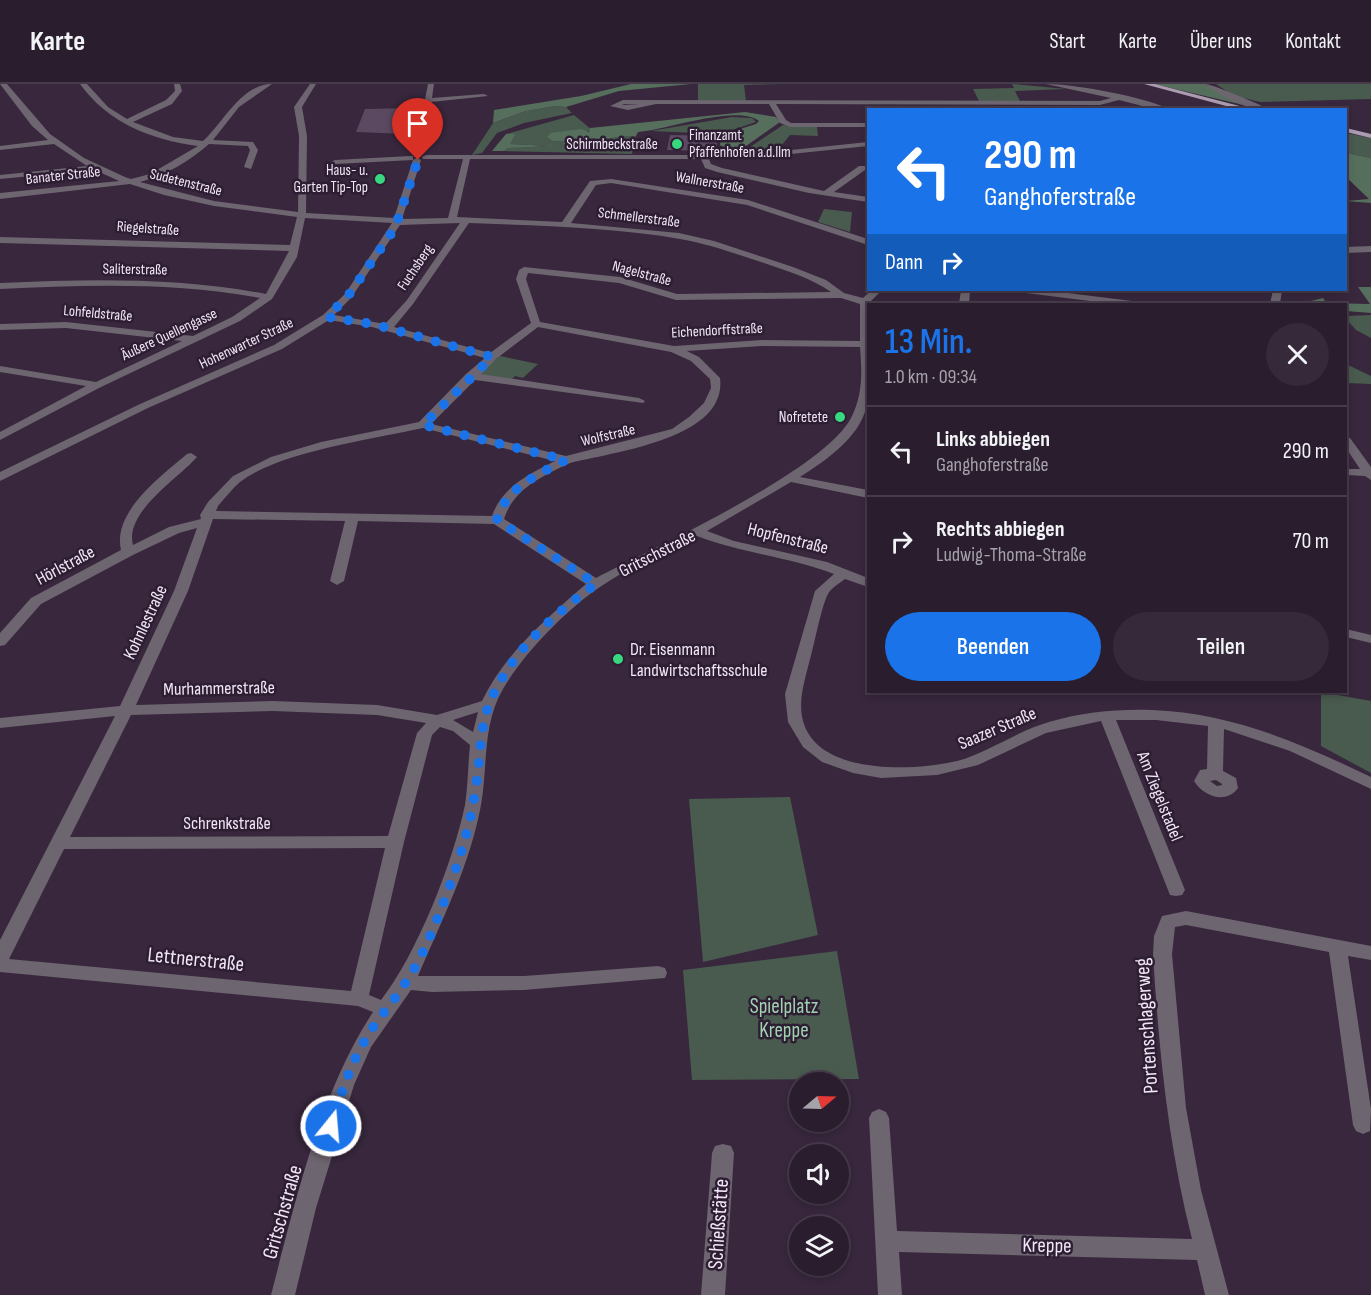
<!DOCTYPE html>
<html lang="de">
<meta charset="utf-8">
<style>
:root{--surface:#2a1d2e;--page:#362a3a;--text:#f1f3f6;--muted:#a5a2aa;--line:#463b4a;--accent:#1a73e8}
body{margin:0;font-family:"Sofia Sans Condensed",sans-serif;background:var(--page);color:var(--text);height:100vh;display:flex;flex-direction:column;font-size:22px;white-space:nowrap}
*{box-sizing:border-box;margin:0}
p{font-size:20px;color:var(--muted)}
.icon{flex:none;width:33px;height:33px;fill:none;stroke:currentColor;stroke-width:2;stroke-linecap:round;stroke-linejoin:round}
.map{position:relative;flex:1;overflow:hidden}
.side{position:absolute;left:867px;top:219px;width:480px;height:390px;display:flex;flex-direction:column;background:var(--surface);border-radius:0px;box-shadow:0 3px 9px #0003,0 0 0 2px var(--line)}
.side>*{flex:none}
.top-card{position:absolute;left:867px;top:24px;width:480px;height:183px;border-radius:0px;box-shadow:0 3px 9px #0003,0 0 0 2px var(--line);background:#1a73e8;color:#fff;overflow:hidden}
.needle{width:39px;rotate:71deg}
.buttons{position:absolute;left:789px;top:988px;display:grid;gap:12px}
.buttons a{display:grid;place-items:center;width:60px;height:60px;border-radius:50%;background:var(--surface);box-shadow:0 3px 9px #0003,0 0 0 2px var(--line);font-size:30px}
.pin{position:absolute;display:grid;place-items:center;width:51px;height:51px;color:#fff;margin:-62px -26px;border-radius:50% 50% 50% 0;rotate:-45deg;box-shadow:0 0 6px #0007}
.pin .icon{rotate:45deg}
.me{position:absolute;width:66px;margin:-33px;rotate:17deg;stroke-linejoin:round;filter:drop-shadow(0 0 4px #0008)}
.turn{display:flex;align-items:center;gap:21px;height:126px;padding:0 18px;font-size:27px}
.turn .icon{width:78px;height:78px;stroke-width:2.5}
.turn b{display:block;font-size:42px;line-height:51px}
.then{display:flex;align-items:center;height:57px;padding:0 18px;background:#0003;gap:12px;font-size:22px}
.round{display:grid;place-items:center;flex:none;width:63px;height:63px;border-radius:32px;background:var(--page)}
.summary{display:flex;align-items:center;justify-content:space-between;height:102px;padding:0 18px}
h1{font-size:36px;font-weight:600;line-height:45px;color:var(--accent)}
.action{display:flex;gap:12px;margin-top:auto;padding:12px 18px}
.action a{flex:1;height:69px;border-radius:36px;background:var(--accent);color:#fff;font-size:24px;font-weight:600;line-height:69px;text-align:center}
.action a+a{background:var(--page);color:var(--text)}
ul{padding:0;list-style:none}
li{display:flex;align-items:center;gap:18px;height:90px;padding:0 18px;border-top:2px solid var(--line)}
li div{flex:1}
li b{display:block;font-size:22px}
li em{font-style:normal}
header{display:flex;align-items:center;gap:36px;box-sizing:border-box;height:84px;padding:0 30px;background:var(--surface);border-bottom:2px solid var(--line)}
header strong{font-size:28px}
nav{display:flex;gap:33px;margin-inline-start:auto;font-size:21px}
.map>svg:first-child{display:block}
.green{fill:#495a4e}
.forest{fill:#566f5d}
.building{fill:#5b4961}
.lines{fill:none;stroke-linecap:round;stroke-linejoin:round}
.minor{fill:#6d656f;fill-rule:evenodd}
.major{fill:#aa9baf;fill-rule:evenodd}
.route{stroke:#1a73e8;stroke-width:10;stroke-dasharray:0 18}
.poi-dot{fill:#38d880;stroke:#2e1e33;stroke-width:2}
.labels{text-anchor:middle;stroke-width:5;stroke-linejoin:round;paint-order:stroke}
.far-poi-label{font-size:15px;fill:#f1e6f5;stroke:#2e1e33;text-anchor:end}
.far-street-label{font-size:15px;fill:#f1e6f5;stroke:#2e1e33}
.street-label{font-size:18px;fill:#f1e6f5;stroke:#2e1e33}
.poi-label{font-size:18px;fill:#f1e6f5;stroke:#2e1e33;text-anchor:start}
.near-street-label{font-size:21px;fill:#f1e6f5;stroke:#2e1e33}
.near-park-label{font-size:21px;fill:#a1d2b0;stroke:#2e1e33}
</style>
<header>
<strong>Karte</strong>
<nav><a>Start</a><a>Karte</a><a>Über uns</a><a>Kontakt</a></nav>
</header>
<div class="map">
<svg width="1371" height="1211" viewBox="0 0 1371 1211">
<rect width="100%" height="100%" fill="#38273d"/>
<path class="green" d="M 698,0 L 784,0 L 744,1 L 746,17 L 698,17 Z
M 1012,0 L 1066,5 L 1015,7 L 1020,17 L 979,17 L 973,5 L 1014,4 Z
M 1216,0 L 1371,0 L 1371,15 L 1260,18 L 1232,11 Z
M 555,22 L 566,23 L 572,29 L 524,39 L 497,49 L 482,69 L 472,71 L 493,39 L 526,27 Z
M 574,31 L 592,46 L 553,57 L 570,58 L 550,62 L 510,60 L 506,50 Z
M 732,33 L 752,34 L 756,38 L 720,50 L 651,47 Z
M 783,41 L 817,43 L 818,52 L 790,51 L 777,67 L 741,69 Z
M 1346,49 L 1371,54 L 1371,74 L 1346,69 Z
M 636,52 L 632,70 L 501,67 L 508,64 C 552,64 593,54 636,52 Z
M 824,125 L 852,128 L 850,148 L 818,138 Z
M 1371,231 L 1371,254 L 1356,246 L 1346,235 L 1346,232 Z
M 500,272 L 538,280 L 523,294 L 515,292 L 509,298 L 482,291 L 480,287 Z
M 1346,280 L 1371,292 L 1371,300 L 1346,299 Z
M 1321,608 L 1371,617 L 1371,689 L 1321,662 Z
M 790,713 L 818,851 L 703,878 L 689,715 Z
M 837,867 L 859,995 L 692,996 L 683,886 Z"/>
<path class="forest" d="M 631,0 L 691,0 L 619,7 L 566,23 L 555,22 L 526,27 L 493,39 L 494,26 L 581,12 Z
M 1154,0 L 1206,0 L 1224,12 L 1252,23 Z
M 745,28 L 776,33 L 780,38 L 739,67 L 728,66 L 720,61 L 721,51 L 756,40 L 759,37 C 736,20 667,46 638,48 L 636,52 C 593,54 552,64 508,64 L 503,67 L 529,67 L 492,67 L 506,50 L 515,50 L 510,60 L 550,62 L 569,58 L 553,57 L 547,53 L 551,49 L 581,45 L 589,48 L 590,44 Z
M 1346,69 L 1371,74 L 1371,119 L 1346,117 L 1369,115 L 1346,93 Z
M 1358,203 L 1371,203 L 1371,229 L 1346,227 L 1346,220 L 1303,219 L 1323,214 L 1326,219 L 1370,220 Z"/>
<path class="building" d="M 414,24 L 407,50 L 356,48 L 365,25 Z
M 670,51 L 718,52 L 716,67 L 667,66 Z"/>
<g class="lines">
<path class="minor" d="M 0,0 L 7,0 L 50,50 L 84,74 L 125,93 L 131,95 L 150,90 L 198,62 C 152,56 108,39 80,0 L 87,0 L 108,23 L 127,35 L 166,16 L 175,7 L 174,0 L 180,0 L 182,7 L 172,20 L 133,38 L 173,53 L 203,57 C 223,39 241,0 272,0 L 239,23 L 213,56 L 253,58 L 258,66 L 251,85 L 244,83 L 250,66 L 248,62 L 209,60 C 190,77 164,92 140,98 L 214,117 L 298,128 L 299,52 L 294,23 L 310,0 L 316,0 L 302,23 L 307,52 L 306,129 L 394,134 L 413,76 L 417,74 L 421,76 L 402,135 L 448,134 L 463,75 L 423,75 L 422,73 L 426,71 L 743,71 L 868,58 L 868,62 L 743,75 L 709,75 L 711,80 L 722,84 L 824,107 L 859,82 L 865,82 L 865,86 L 834,108 L 868,113 L 868,118 L 809,109 L 717,88 L 705,84 L 701,75 L 470,75 L 457,133 L 562,138 L 590,97 L 611,95 L 748,116 L 868,155 L 868,161 L 865,160 L 747,121 L 611,99 L 596,101 L 571,139 L 679,149 L 714,157 L 793,183 L 826,196 L 844,209 L 863,214 L 872,206 L 882,206 L 868,220 C 865,251 872,283 868,314 C 865,350 828,375 800,393 L 868,406 L 868,414 L 791,398 L 707,447 L 734,457 L 827,478 L 868,494 L 868,503 L 845,495 C 840,499 831,504 828,510 C 821,523 814,563 809,579 C 804,599 798,617 803,637 C 818,692 915,687 957,677 C 989,668 1017,647 1049,638 C 1083,628 1117,625 1152,626 C 1232,629 1300,659 1371,693 L 1371,705 L 1290,667 L 1224,645 L 1223,687 L 1236,694 L 1238,704 C 1226,721 1203,712 1194,697 L 1200,686 L 1207,685 L 1208,642 L 1156,636 L 1116,636 L 1185,806 L 1182,811 L 1176,812 L 1170,811 L 1101,637 L 1046,649 L 978,681 L 937,691 L 881,694 L 853,689 L 822,678 L 803,663 L 788,638 L 785,610 L 815,507 L 834,490 C 790,473 741,469 697,452 C 665,468 629,483 600,503 C 567,525 523,570 503,605 C 482,641 488,682 481,721 C 470,781 442,836 418,892 L 524,892 L 658,882 L 665,884 L 667,889 L 665,894 L 524,906 L 432,908 L 411,906 L 371,963 L 354,1001 L 316,1124 L 295,1211 L 271,1211 C 295,1119 320,1008 373,928 L 358,922 L 0,888 L 0,856 L 115,632 L 0,644 L 0,634 L 120,622 L 174,507 L 197,444 L 179,449 L 133,471 L 41,520 L 5,561 L 0,562 L 0,549 L 31,514 L 121,466 C 112,428 161,392 187,370 L 191,369 L 197,373 C 179,394 124,428 133,461 L 169,443 L 201,435 L 200,431 L 208,418 L 233,392 L 271,373 L 321,358 L 419,338 L 466,290 L 485,274 L 372,243 L 329,236 L 282,265 L 148,324 L 0,397 L 0,388 L 140,320 L 274,261 L 323,231 L 345,210 L 392,139 L 305,134 L 297,173 L 272,215 L 240,237 L 101,303 L 0,356 L 0,348 L 86,302 L 0,288 L 0,282 L 96,298 L 182,257 L 66,244 L 0,246 L 0,240 L 66,238 L 193,252 L 232,233 L 260,214 C 174,198 87,201 0,205 L 0,199 C 89,195 178,193 266,210 L 289,167 L 0,159 L 0,153 L 290,161 L 297,133 L 214,122 L 164,111 L 130,100 L 0,115 L 0,109 L 119,97 L 95,86 L 0,95 L 0,91 L 87,82 L 54,60 L 0,66 L 0,62 L 48,56 L 32,42 ZM 460,139 L 407,216 L 385,240 L 334,231 L 351,214 L 400,141 ZM 469,139 C 539,142 611,143 680,155 C 709,160 736,170 764,179 C 787,187 811,194 831,208 L 677,210 L 620,193 L 524,183 L 519,186 L 516,195 L 531,239 L 490,269 L 394,243 L 413,220 ZM 528,189 L 619,199 L 676,216 L 841,214 L 860,220 L 860,257 L 762,256 L 674,262 L 540,238 L 526,195 ZM 538,243 L 671,268 L 691,277 L 710,295 L 711,304 L 704,319 L 689,333 L 672,345 L 566,372 L 431,340 L 475,296 L 643,319 L 645,317 L 639,314 L 481,290 L 496,275 ZM 762,262 L 860,263 C 862,289 863,311 851,334 C 823,387 653,464 596,494 L 504,435 C 514,404 543,392 570,379 C 612,368 728,355 720,294 L 699,273 L 687,267 ZM 423,344 L 555,377 C 529,390 502,403 492,432 L 216,427 L 218,422 C 225,414 232,405 240,398 C 278,368 374,355 423,344 ZM 213,435 L 345,437 L 330,497 L 337,501 L 344,497 L 358,437 L 494,440 L 586,500 C 547,534 505,569 482,617 L 437,631 L 377,621 L 273,617 L 136,621 L 188,507 ZM 273,627 L 377,631 L 426,639 L 417,649 L 388,752 L 70,753 L 131,631 ZM 478,628 L 473,648 L 453,636 ZM 440,643 L 453,647 L 470,661 C 468,680 468,701 465,721 C 453,778 417,870 381,916 L 369,911 L 404,758 L 432,651 ZM 1216,696 L 1222,700 L 1222,701 L 1217,702 L 1210,697 ZM 385,764 L 351,907 L 9,875 L 64,765 Z
M 428,0 L 434,0 L 432,14 L 484,10 L 488,12 L 431,18 L 422,71 L 418,73 L 414,71 Z
M 1046,0 C 1076,0 1145,13 1172,26 L 1158,26 L 1119,16 L 1100,21 L 776,20 L 786,36 L 791,39 L 868,39 L 868,43 L 790,43 L 780,39 L 769,20 L 656,20 L 628,26 L 610,22 L 623,16 L 1100,17 L 1111,14 ZM 624,20 L 639,20 L 622,21 Z
M 1206,0 C 1211,0 1262,21 1270,26 C 1248,26 1222,14 1206,0 Z
M 410,72 L 413,72 L 413,76 L 335,80 L 331,78 L 335,76 Z
M 1371,162 L 1371,168 L 1346,169 L 1346,163 Z
M 961,206 L 970,206 L 969,220 L 959,220 Z
M 1021,206 L 1044,206 L 1132,217 L 1137,220 L 1114,220 L 1026,209 Z
M 1273,206 L 1282,206 L 1280,220 L 1270,220 Z
M 1346,353 L 1350,354 L 1371,383 L 1371,396 L 1365,392 L 1346,391 L 1346,385 L 1360,385 L 1346,364 Z
M 1346,545 L 1371,551 L 1371,559 L 1346,553 Z
M 1186,827 L 1371,862 L 1371,876 L 1348,872 L 1371,1025 L 1370,1047 L 1363,1050 L 1356,1047 L 1353,1041 L 1329,868 L 1186,841 L 1175,843 L 1172,870 L 1186,1024 L 1201,1106 L 1229,1211 L 1205,1211 L 1197,1176 L 899,1168 L 902,1211 L 878,1211 L 869,1034 L 872,1028 L 879,1025 L 886,1028 L 889,1034 L 897,1147 L 1192,1155 C 1168,1060 1159,968 1153,870 L 1154,852 L 1162,832 Z
M 723,1060 L 731,1062 L 734,1069 L 725,1211 L 701,1211 L 712,1069 L 715,1062 Z"/>
<path class="major" d="M 1144,0 L 1155,0 L 1255,26 L 1241,26 Z
M 1346,44 L 1371,50 L 1371,54 L 1346,48 Z"/>
</g>
<g class="lines">
<path class="route" d="M 331,1042 C 340,1013 349,984 364,958 C 376,936 393,919 406,898 C 426,868 442,824 454,790 C 464,761 472,732 476,702 C 482,666 478,639 496,605 C 518,562 557,528 596,500 L 497,436 C 505,404 539,390 566,376 L 423,341 L 492,273 L 373,240 L 327,233 L 348,212 L 395,144 L 418,76"/>
</g>
<g class="poi-dot">
<circle cx="677" cy="60" r="6"/>
<circle cx="380" cy="95" r="6"/>
<circle cx="840" cy="333" r="6"/>
<circle cx="618" cy="575" r="6"/>
</g>
<g class="labels">
<g class="far-poi-label">
<text x="689" y="56" text-anchor="start">Finanzamt<tspan x="689" dy="17">Pfaffenhofen a.d.Ilm</tspan></text>
<text x="368" y="91">Haus- u.<tspan x="368" dy="17">Garten Tip-Top</tspan></text>
<text x="828" y="338">Nofretete</text>
</g>
<g class="far-street-label">
<text x="612" y="65">Schirmbeckstraße</text>
<text transform="translate(63 91) rotate(-6)" y="5">Banater Straße</text>
<text transform="translate(186 98) rotate(14)" y="5">Sudetenstraße</text>
<text transform="translate(710 98) rotate(10)" y="5">Wallnerstraße</text>
<text transform="translate(639 133) rotate(7)" y="5">Schmellerstraße</text>
<text transform="translate(148 144) rotate(4)" y="5">Riegelstraße</text>
<text transform="translate(415 183) rotate(-56)" y="5">Fuchsberg</text>
<text transform="translate(135 185) rotate(1)" y="5">Saliterstraße</text>
<text transform="translate(642 189) rotate(15)" y="5">Nagelstraße</text>
<text transform="translate(98 229) rotate(5)" y="5">Lohfeldstraße</text>
<text transform="translate(717 246) rotate(-3)" y="5">Eichendorffstraße</text>
<text transform="translate(169 250) rotate(-25)" y="5">Äußere Quellengasse</text>
<text transform="translate(246 259) rotate(-25)" y="5">Hohenwarter Straße</text>
<text transform="translate(608 351) rotate(-13)" y="5">Wolfstraße</text>
</g>
<g class="street-label">
<text transform="translate(788 454) rotate(14)" y="6">Hopfenstraße</text>
<text transform="translate(657 469) rotate(-27)" y="6">Gritschstraße</text>
<text transform="translate(65 481) rotate(-28)" y="6">Hörlstraße</text>
<text transform="translate(145 538) rotate(-65)" y="6">Kohnlestraße</text>
<text transform="translate(219 604) rotate(-1)" y="6">Murhammerstraße</text>
<text transform="translate(997 644) rotate(-23)" y="6">Saazer Straße</text>
<text transform="translate(1160 712) rotate(68)" y="6">Am Ziegelstadel</text>
<text x="227" y="745">Schrenkstraße</text>
</g>
<g class="poi-label">
<text x="630" y="571">Dr. Eisenmann<tspan x="630" dy="21">Landwirtschaftsschule</tspan></text>
</g>
<g class="near-street-label">
<text transform="translate(196 875) rotate(6)" y="7">Lettnerstraße</text>
<text transform="translate(1146 942) rotate(-94)" y="7">Portenschlagerweg</text>
<text transform="translate(282 1128) rotate(-74)" y="7">Gritschstraße</text>
<text transform="translate(718 1140) rotate(-86)" y="7">Schießstätte</text>
<text transform="translate(1047 1161) rotate(1)" y="7">Kreppe</text>
</g>
<g class="near-park-label">
<text x="784" y="929">Spielplatz<tspan x="784" dy="24">Kreppe</tspan></text>
</g>
</g>
</svg>
<div class="buttons">
<a><svg class="needle" viewBox="-14 -14 28 28"><path d="M0-13l5 13h-10z" fill="#e53935"/><path d="M0 13l5-13h-10z" fill="#a5a2aa"/></svg></a>
<a><svg class="icon" aria-label="sound" viewBox="0 0 24 24"><path d="M4 9h4l5-4v14l-5-4H4zM17 9q2 3 0 6"/></svg></a>
<a><svg class="icon" aria-label="layers" viewBox="0 0 24 24"><path d="M12 4l9 5-9 5-9-5zM3 14l9 5 9-5"/></svg></a>
</div>
<div class="pin" style="left:418px;top:76px;background:#d93025"><svg class="icon" aria-label="arrive" viewBox="0 0 24 24"><path d="M6 21V4h12l-3 4 3 4H6"/></svg></div>
<svg class="me" style="left:331px;top:1042px" viewBox="-20 -20 40 40"><circle r="17" fill="#1a73e8" stroke="#fff" stroke-width="3"/><path d="M0-11L8 9 0 5-8 9z" fill="#fff"/></svg>
<div class="top-card">
<div class="turn"><svg class="icon" aria-label="left" viewBox="0 0 24 24"><path d="M17 20v-9H6M10 6l-5 5 5 5"/></svg><div><b>290 m</b>Ganghoferstraße</div></div>
<div class="then">Dann<svg class="icon" aria-label="right" viewBox="0 0 24 24"><path d="M7 20v-9h11M14 6l5 5-5 5"/></svg></div>
</div>
<section class="side">
<div class="summary"><div><h1>13 Min.</h1><p>1.0 km · 09:34</p></div><a class="round"><svg class="icon" aria-label="close" viewBox="0 0 24 24"><path d="M6 6l12 12M18 6L6 18"/></svg></a></div>
<ul>
<li><svg class="icon" aria-label="left" viewBox="0 0 24 24"><path d="M17 20v-9H6M10 6l-5 5 5 5"/></svg><div><b>Links abbiegen</b><p>Ganghoferstraße</p></div><em>290 m</em></li>
<li><svg class="icon" aria-label="right" viewBox="0 0 24 24"><path d="M7 20v-9h11M14 6l5 5-5 5"/></svg><div><b>Rechts abbiegen</b><p>Ludwig-Thoma-Straße</p></div><em>70 m</em></li>
</ul>
<div class="action"><a>Beenden</a><a>Teilen</a></div>
</section>
</div>
